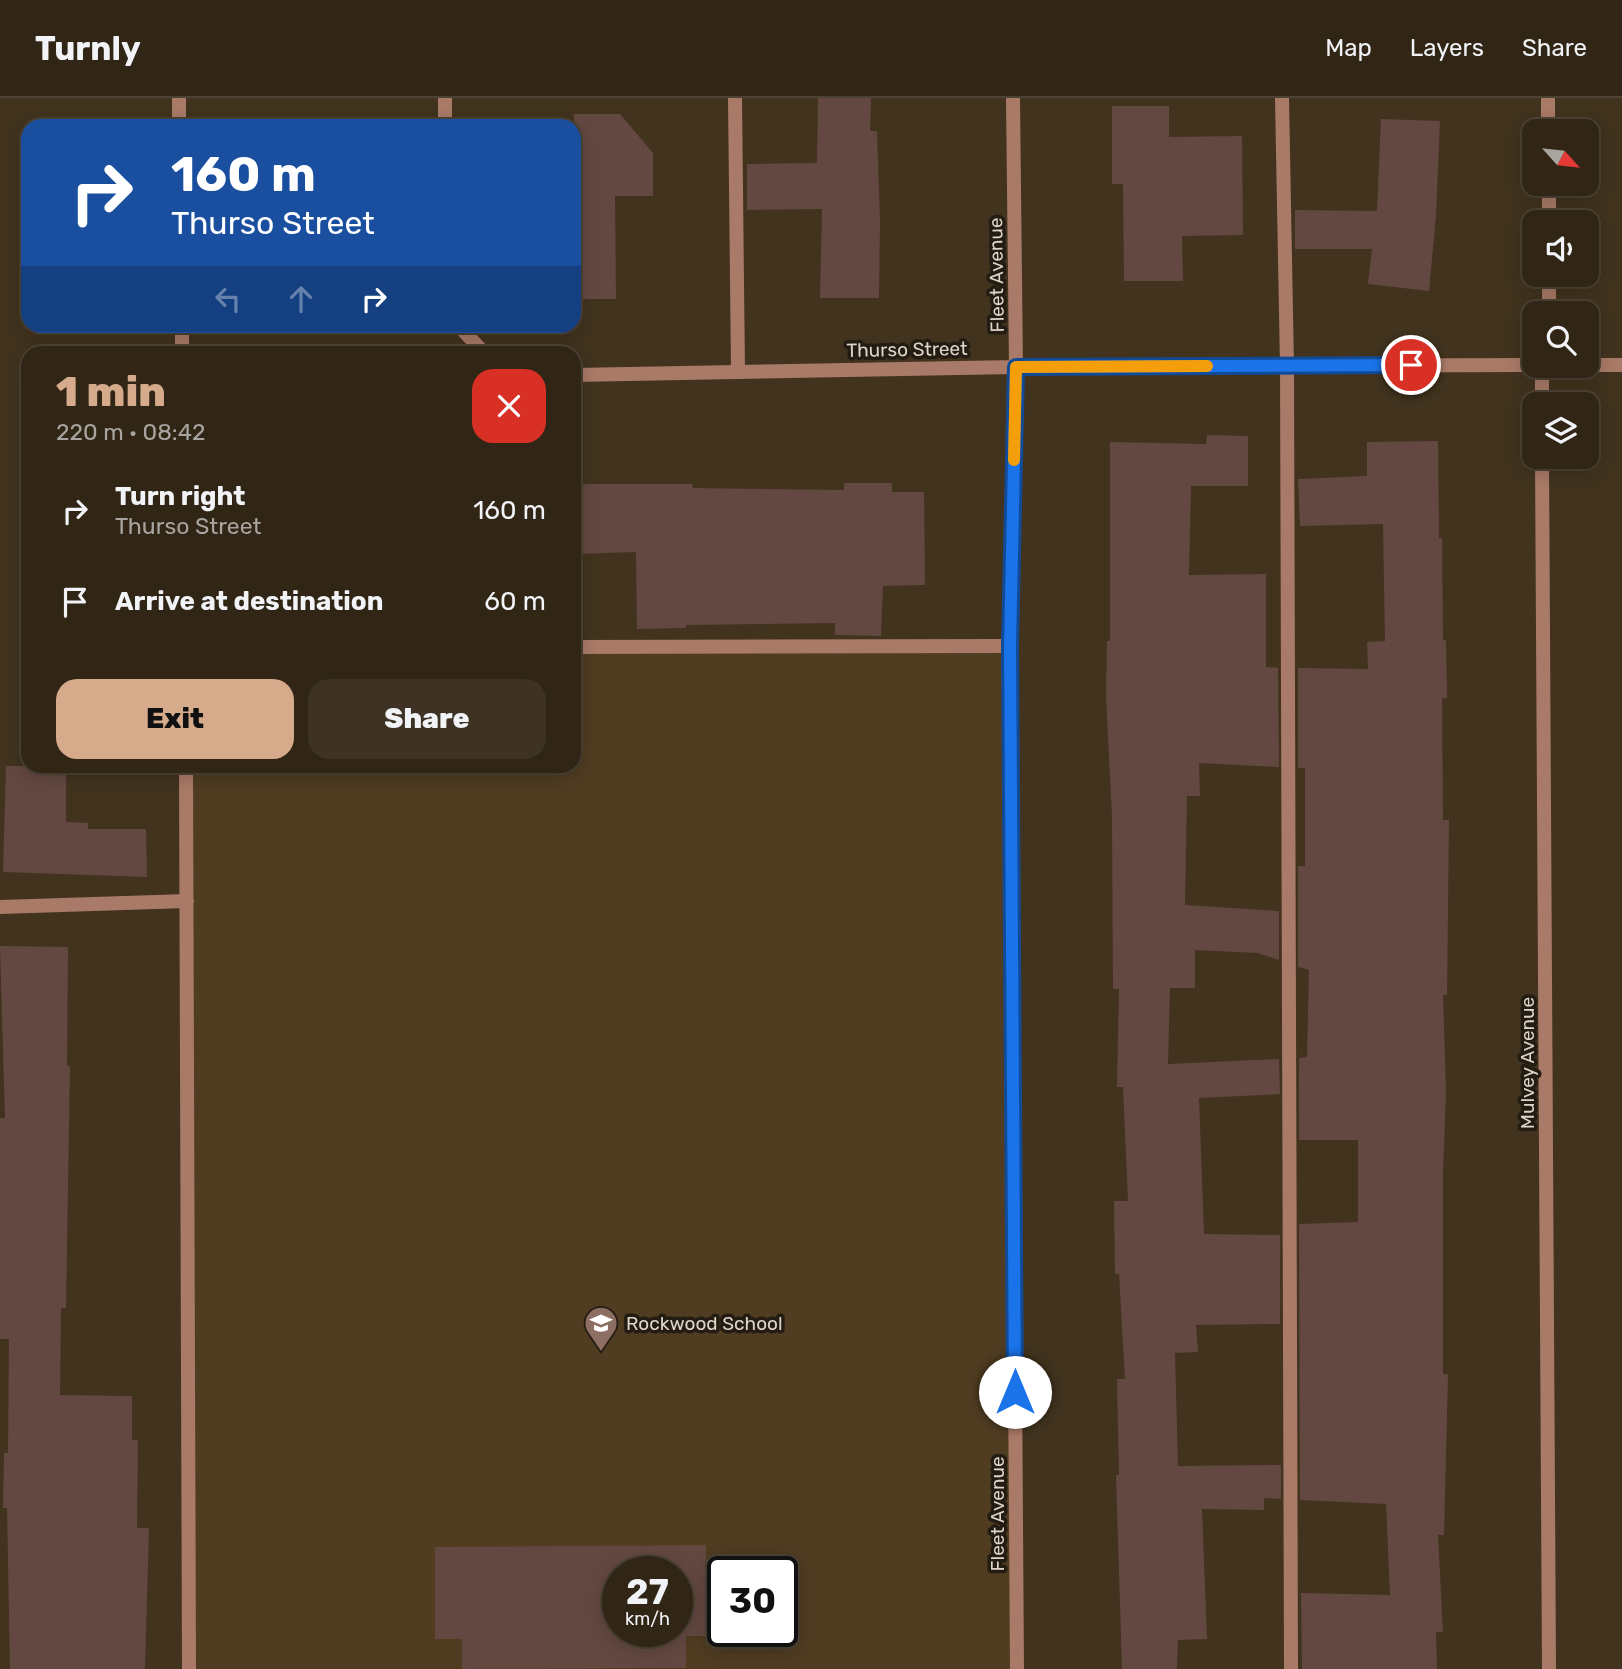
<!DOCTYPE html>
<meta charset="utf-8">
<style>
:root{--surface:#312616;--page:#3d3223;--text:#f1f3f6;--muted:#a8a5a1;--line:#4c4335;--accent:#d6ab8b}
body{margin:0;font-family:Rubik,sans-serif;background:var(--page);color:var(--text);height:100vh;display:flex;flex-direction:column;font-size:26px;white-space:nowrap}
*{box-sizing:border-box;margin:0}
p{font-size:23px;color:var(--muted)}
.icon{flex:none;width:38px;height:38px;fill:none;stroke:currentColor;stroke-width:2;stroke-linecap:round;stroke-linejoin:round}
.map{position:relative;flex:1;overflow:hidden}
.details{position:absolute;left:21px;top:248px;width:560px;height:427px;display:flex;flex-direction:column;background:var(--surface);border-radius:21px;box-shadow:0 4px 18px #0003,0 0 0 2px var(--line)}
.details>*{flex:none}
.banner{position:absolute;left:21px;top:21px;width:560px;height:214px;border-radius:21px;box-shadow:0 4px 18px #0003,0 0 0 2px var(--line);background:#1a4fa0;color:#fff;overflow:hidden}
.needle{width:46px;rotate:117deg}
.controls{position:absolute;left:1522px;top:21px;display:grid;gap:14px}
.controls a{display:grid;place-items:center;width:77px;height:77px;border-radius:14px;background:var(--surface);box-shadow:0 4px 18px #0003,0 0 0 2px var(--line);font-size:35px}
.speed{position:absolute;left:602px;top:1458px;display:flex;gap:14px;font-size:35px;font-weight:700;text-align:center}
.speed>*{display:grid;place-content:center;width:91px;height:91px;border-radius:50%;background:var(--surface);box-shadow:0 4px 18px #0003,0 0 0 2px var(--line);line-height:1}
.speed small{font-size:18px;font-weight:400}
.speed .limit{border:4px solid #111;border-radius:10px;background:#fff;color:#111}
.pin{position:absolute;display:grid;place-items:center;width:60px;height:60px;color:#fff;margin:-30px;border:4px solid #fff;border-radius:50%;box-shadow:0 2px 7px #0007}
.me{position:absolute;width:77px;margin:-38px;rotate:0deg;stroke-linejoin:round;filter:drop-shadow(0 0 5px #0008)}
.turn{display:flex;align-items:center;gap:24px;height:147px;padding:0 35px;font-size:32px}
.turn .icon{width:91px;height:91px;stroke-width:2.5}
.turn b{display:block;font-size:49px;line-height:60px}
.lanes{display:flex;align-items:center;height:66px;padding:0 35px;background:#0003;justify-content:center;gap:35px;direction:ltr}
.lanes .off{opacity:.35}
.round{display:grid;place-items:center;flex:none;width:74px;height:74px;border-radius:21px;background:var(--page)}
.head{display:flex;align-items:center;justify-content:space-between;height:119px;padding:0 35px}
h1{font-size:42px;font-weight:800;line-height:52px;color:var(--accent)}
.primary-button{display:flex;gap:14px;margin-top:auto;padding:14px 35px}
.primary-button a{flex:1;height:80px;border-radius:21px;background:var(--accent);color:#111;font-size:28px;font-weight:800;line-height:80px;text-align:center}
.primary-button a+a{background:var(--page);color:var(--text)}
ul{padding:0;list-style:none}
li{display:flex;align-items:center;gap:21px;height:91px;padding:0 35px}
li div{flex:1}
li b{display:block;font-size:26px}
li em{font-style:normal}
header{display:flex;align-items:center;gap:42px;box-sizing:border-box;height:98px;padding:0 35px;background:var(--surface);border-bottom:2px solid var(--line)}
header strong{font-size:33px}
nav{display:flex;gap:38px;margin-inline-start:auto;font-size:24px}
.map>svg:first-child{display:block}
.built{fill:#4f3c21;fill-rule:evenodd}
.building{fill:#634841;fill-rule:evenodd}
.lines{fill:none;stroke-linecap:round;stroke-linejoin:round}
.lane{stroke:#a97a67;stroke-width:14}
.street{stroke:#a97a67;stroke-width:14}
.route-casing{stroke:#114b97;stroke-width:18}
.route{stroke:#1a73e8;stroke-width:12}
.slow{stroke:#f59e0b;stroke-width:12}
.labels{text-anchor:middle;stroke-width:7;stroke-linejoin:round;paint-order:stroke}
.street-label{font-size:19px;fill:#ded5c8;stroke:#231c13}
.poi-label{font-size:19px;fill:#ded5c8;stroke:#231c13;text-anchor:start}
</style>
<header>
<strong>Turnly</strong>
<nav><a>Map</a><a>Layers</a><a>Share</a></nav>
</header>
<div class="map">
<svg width="1622" height="1571" viewBox="0 0 1622 1571">
<rect width="100%" height="100%" fill="#41331e"/>
<path class="built" d="M 1010,548 L 1017,1571 L 189,1571 L 186,669 L 574,668 L 574,549 ZM 618,1474 L 677,1474 L 677,1533 L 618,1533 ZM 723,1474 L 782,1474 L 782,1533 L 723,1533 Z"/>
<path class="building" d="M 818,0 L 871,0 L 870,33 L 877,33 L 880,123 L 879,200 L 820,200 L 822,111 L 747,112 L 747,66 L 817,65 Z
M 1112,8 L 1169,8 L 1169,39 L 1242,38 L 1243,137 L 1182,138 L 1183,183 L 1124,183 L 1123,86 L 1112,86 Z
M 574,16 L 620,16 L 653,55 L 653,98 L 615,98 L 616,201 L 574,201 Z
M 1381,21 L 1440,23 L 1436,118 L 1429,193 L 1368,186 L 1372,151 L 1295,151 L 1295,112 L 1377,113 Z
M 1207,337 L 1248,338 L 1248,388 L 1191,388 L 1189,477 L 1266,476 L 1266,569 L 1278,570 L 1279,669 L 1199,665 L 1200,698 L 1187,698 L 1185,807 L 1279,813 L 1279,862 L 1258,855 L 1195,852 L 1195,890 L 1170,890 L 1168,966 L 1279,961 L 1280,996 L 1199,1000 L 1204,1136 L 1280,1137 L 1280,1226 L 1196,1227 L 1198,1254 L 1175,1255 L 1178,1368 L 1281,1367 L 1281,1401 L 1264,1400 L 1264,1412 L 1202,1411 L 1207,1541 L 1178,1542 L 1177,1571 L 1122,1571 L 1116,1377 L 1119,1377 L 1117,1281 L 1125,1281 L 1119,1176 L 1115,1176 L 1114,1103 L 1128,1103 L 1123,989 L 1117,989 L 1119,891 L 1113,891 L 1112,718 L 1106,599 L 1107,543 L 1110,543 L 1110,344 L 1206,346 Z
M 1438,343 L 1439,440 L 1442,440 L 1443,542 L 1446,542 L 1447,600 L 1442,600 L 1443,722 L 1449,722 L 1447,897 L 1443,897 L 1446,992 L 1443,1075 L 1443,1276 L 1448,1276 L 1444,1437 L 1438,1437 L 1443,1534 L 1436,1534 L 1437,1571 L 1302,1571 L 1301,1495 L 1390,1497 L 1386,1406 L 1300,1402 L 1299,1126 L 1358,1124 L 1358,1042 L 1299,1042 L 1299,960 L 1307,959 L 1309,872 L 1298,869 L 1298,768 L 1305,768 L 1305,670 L 1298,670 L 1298,570 L 1368,571 L 1367,544 L 1385,543 L 1383,426 L 1300,428 L 1298,381 L 1367,378 L 1367,344 Z
M 844,385 L 892,385 L 892,394 L 924,394 L 925,487 L 883,488 L 881,538 L 835,537 L 835,525 L 686,527 L 686,530 L 637,531 L 636,454 L 574,456 L 574,386 L 692,386 L 693,390 L 844,392 Z
M 6,668 L 66,668 L 66,724 L 88,725 L 88,731 L 146,731 L 147,779 L 3,774 Z
M 0,848 L 68,849 L 67,968 L 70,968 L 66,1210 L 61,1210 L 60,1297 L 132,1298 L 132,1342 L 138,1342 L 137,1430 L 149,1430 L 145,1571 L 10,1571 L 7,1410 L 3,1410 L 4,1355 L 8,1355 L 9,1241 L 0,1241 L 0,1020 L 5,1020 Z
M 706,1447 L 706,1538 L 686,1538 L 686,1570 L 462,1571 L 462,1541 L 435,1541 L 435,1449 ZM 618,1474 L 677,1474 L 677,1533 L 618,1533 Z"/>
<g class="lines">
<path class="lane" d="M 179,0 L 179,28
M 735,0 L 738,273
M 1282,0 L 1287,268 L 1291,1571
M 182,228 L 182,256
M 574,549 L 1010,548
M 186,668 L 189,1571
M 0,809 L 187,803"/>
<path class="street" d="M 445,0 L 445,28
M 1013,0 L 1016,269 L 1010,548 L 1017,1571
M 1548,0 L 1548,33
M 1549,86 L 1549,124
M 1549,215 L 1549,177
M 459,228 L 485,256
M 1587,267 L 1622,267
M 1542,268 L 1542,306
M 574,277 L 1016,269 L 1535,267
M 1542,359 L 1549,1571"/>
</g>
<g class="lines">
<defs>
<path id="route" d="M 1015,1294 L 1010,548 L 1016,269 L 1411,267"/>
</defs>
<use href="#route" class="route-casing"/>
<use href="#route" class="route"/>
<path class="slow" d="M 1014,362 L 1016,269 L 1207,268"/>
</g>
<defs>
<symbol id="school-pin" viewBox="-11 -11 22 30"><path d="M0 17L-7.5 6A9.5 9.5 0 1 1 7.5 6Z" fill="#8d6e63" stroke="#231c13"/><path d="M0-5L7-2L0 1L-7-2ZM-4 1L0 2.5L4 1V4Q0 6-4 4Z" fill="#fff"/></symbol>
</defs>
<g fill-rule="evenodd">
<use href="#school-pin" x="582" y="1206" width="38" height="52"/>
</g>
<g class="labels">
<g class="street-label">
<text transform="translate(996 177) rotate(-91)" y="7">Fleet Avenue</text>
<text transform="translate(907 251) rotate(-1)" y="7">Thurso Street</text>
<text transform="translate(1527 965) rotate(-90)" y="7">Mulvey Avenue</text>
<text transform="translate(997 1416) rotate(-90)" y="7">Fleet Avenue</text>
</g>
<g class="poi-label">
<text x="626" y="1232">Rockwood School</text>
</g>
</g>
</svg>
<div class="controls">
<a><svg class="needle" viewBox="-14 -14 28 28"><path d="M0-13l5 13h-10z" fill="#e53935"/><path d="M0 13l5-13h-10z" fill="#a8a5a1"/></svg></a>
<a><svg class="icon" aria-label="sound" viewBox="0 0 24 24"><path d="M4 9h4l5-4v14l-5-4H4zM17 9q2 3 0 6"/></svg></a>
<a><svg class="icon" aria-label="search" viewBox="0 0 24 24"><circle cx="10" cy="10" r="6"/><path d="M15 15l6 6"/></svg></a>
<a><svg class="icon" aria-label="layers" viewBox="0 0 24 24"><path d="M12 4l9 5-9 5-9-5zM3 14l9 5 9-5"/></svg></a>
</div>
<div class="speed"><div>27<small>km/h</small></div><div class="limit">30</div></div>
<div class="pin" style="left:1411px;top:267px;background:#d93025"><svg class="icon" aria-label="arrive" viewBox="0 0 24 24"><path d="M6 21V4h12l-3 4 3 4H6"/></svg></div>
<svg class="me" style="left:1015px;top:1294px" viewBox="-20 -20 40 40"><circle r="19" fill="#fff"/><path d="M0-13L10 11 0 6-10 11z" fill="#1a73e8"/></svg>
<div class="banner">
<div class="turn"><svg class="icon" aria-label="right" viewBox="0 0 24 24"><path d="M7 20v-9h11M14 6l5 5-5 5"/></svg><div><b>160 m</b>Thurso Street</div></div>
<div class="lanes"><svg class="icon off" aria-label="left" viewBox="0 0 24 24"><path d="M17 20v-9H6M10 6l-5 5 5 5"/></svg><svg class="icon off" aria-label="ahead" viewBox="0 0 24 24"><path d="M12 20V5M6 11l6-6 6 6"/></svg><svg class="icon" aria-label="right" viewBox="0 0 24 24"><path d="M7 20v-9h11M14 6l5 5-5 5"/></svg></div>
</div>
<section class="details">
<div class="head"><div><h1>1 min</h1><p>220 m · 08:42</p></div><a class="round" style="background:#d93025;color:#fff"><svg class="icon" aria-label="close" viewBox="0 0 24 24"><path d="M6 6l12 12M18 6L6 18"/></svg></a></div>
<ul>
<li><svg class="icon" aria-label="right" viewBox="0 0 24 24"><path d="M7 20v-9h11M14 6l5 5-5 5"/></svg><div><b>Turn right</b><p>Thurso Street</p></div><em>160 m</em></li>
<li><svg class="icon" aria-label="arrive" viewBox="0 0 24 24"><path d="M6 21V4h12l-3 4 3 4H6"/></svg><div><b>Arrive at destination</b></div><em>60 m</em></li>
</ul>
<div class="primary-button"><a>Exit</a><a>Share</a></div>
</section>
</div>
